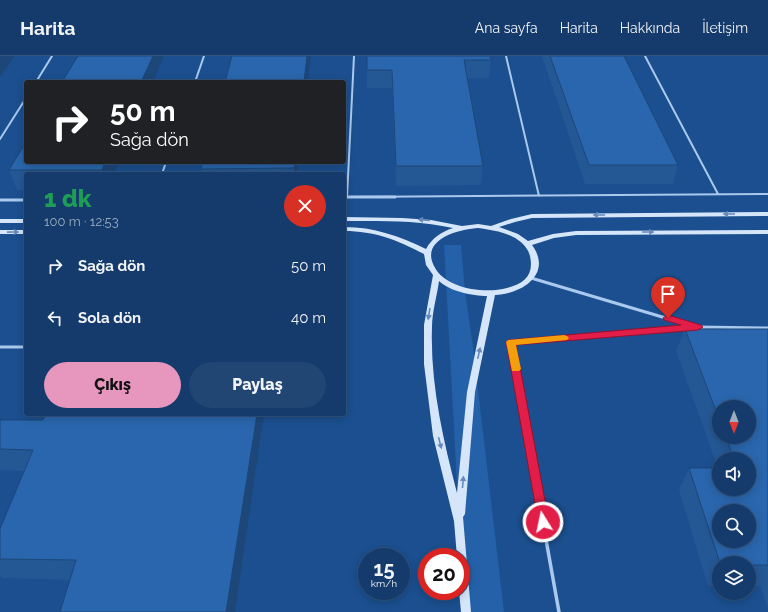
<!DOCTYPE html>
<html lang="tr">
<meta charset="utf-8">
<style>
:root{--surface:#143b6b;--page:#214673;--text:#f1f3f6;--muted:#9dadc1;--line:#33557e;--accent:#e797bd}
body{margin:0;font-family:Raleway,sans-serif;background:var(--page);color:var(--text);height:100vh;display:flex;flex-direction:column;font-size:15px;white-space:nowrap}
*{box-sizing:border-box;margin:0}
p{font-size:13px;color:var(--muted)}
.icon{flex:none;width:22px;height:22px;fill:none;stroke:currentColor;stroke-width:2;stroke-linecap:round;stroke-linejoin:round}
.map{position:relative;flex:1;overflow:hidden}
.details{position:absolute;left:24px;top:116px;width:322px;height:244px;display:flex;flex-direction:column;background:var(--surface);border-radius:4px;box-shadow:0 2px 10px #0003,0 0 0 1px var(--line)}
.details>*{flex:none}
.guide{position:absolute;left:24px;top:24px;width:322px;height:84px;border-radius:4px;box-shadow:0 2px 10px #0003,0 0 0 1px var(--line);background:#202124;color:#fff;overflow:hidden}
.needle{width:26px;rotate:180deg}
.controls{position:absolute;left:712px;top:344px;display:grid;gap:8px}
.controls a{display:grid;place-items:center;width:44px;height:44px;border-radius:50%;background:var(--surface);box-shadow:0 2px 10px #0003,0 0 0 1px var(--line);font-size:20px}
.speed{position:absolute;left:358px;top:492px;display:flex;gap:8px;font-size:20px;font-weight:700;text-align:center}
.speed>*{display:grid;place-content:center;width:52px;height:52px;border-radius:50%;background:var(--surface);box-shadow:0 2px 10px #0003,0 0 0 1px var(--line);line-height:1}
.speed small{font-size:10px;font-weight:400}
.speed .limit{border:6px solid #d22;background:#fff;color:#111}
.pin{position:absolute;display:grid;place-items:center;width:34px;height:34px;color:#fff;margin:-41px -17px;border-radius:50% 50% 50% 0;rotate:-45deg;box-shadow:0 0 4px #0007}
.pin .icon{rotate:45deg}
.me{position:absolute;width:44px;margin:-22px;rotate:350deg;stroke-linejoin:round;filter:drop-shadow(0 0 3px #0008)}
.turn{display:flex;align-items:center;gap:14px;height:84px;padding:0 20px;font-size:18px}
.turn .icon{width:52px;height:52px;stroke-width:2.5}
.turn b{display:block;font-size:28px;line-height:34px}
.round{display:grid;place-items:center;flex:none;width:42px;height:42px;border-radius:21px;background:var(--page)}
.headline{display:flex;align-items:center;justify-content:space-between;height:68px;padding:0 20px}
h1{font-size:24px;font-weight:800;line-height:30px;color:#1e9e55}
.button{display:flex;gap:8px;margin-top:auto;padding:8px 20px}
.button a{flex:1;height:46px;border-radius:24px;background:var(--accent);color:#111;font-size:16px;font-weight:800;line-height:46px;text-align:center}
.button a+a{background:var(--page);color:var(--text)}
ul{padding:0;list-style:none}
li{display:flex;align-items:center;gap:12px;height:52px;padding:0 20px}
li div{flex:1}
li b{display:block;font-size:15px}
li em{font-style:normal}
header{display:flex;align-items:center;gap:24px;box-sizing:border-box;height:56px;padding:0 20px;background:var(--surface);border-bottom:1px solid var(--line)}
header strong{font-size:19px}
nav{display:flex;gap:22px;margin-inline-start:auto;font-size:14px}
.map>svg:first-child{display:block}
.green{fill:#2461a8}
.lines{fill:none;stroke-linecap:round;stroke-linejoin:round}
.lane-far2{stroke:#a9c9ee;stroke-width:2}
.lane-far1{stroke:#a9c9ee;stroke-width:3}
.lane{stroke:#a9c9ee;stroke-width:3.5}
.secondary{fill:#d6e6fa;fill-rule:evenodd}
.wall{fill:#245895;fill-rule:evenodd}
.shaded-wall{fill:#1d4779}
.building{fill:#2a66ad;stroke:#1d4779;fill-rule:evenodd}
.oneway{fill:#668bba}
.route{fill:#e11d48;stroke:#92132f}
.slow{fill:#f59e0b}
</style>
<header>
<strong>Harita</strong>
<nav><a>Ana sayfa</a><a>Harita</a><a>Hakkında</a><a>İletişim</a></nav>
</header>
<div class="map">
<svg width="768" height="556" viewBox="0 0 768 556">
<rect width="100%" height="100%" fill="#1b4f8f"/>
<path class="green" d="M 444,189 L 461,189 L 465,236 L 473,291 L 504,556 L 466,556 L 459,465 Z"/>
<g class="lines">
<path class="lane-far2" d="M 506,0 L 539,140
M 645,0 L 718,138
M 36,26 L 52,0
M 195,26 L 204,0
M 0,83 L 26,42
M 162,118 L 166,106
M 344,141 L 768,138
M 347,141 L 354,0"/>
<path class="lane-far1" d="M 344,141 L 395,141
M 0,144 L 26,144
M 531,222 L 696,271
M 0,291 L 26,291
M 518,323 L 511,286 L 698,271 L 768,272"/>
<path class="lane" d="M 517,322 L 559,556"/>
<path class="secondary" d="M 768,156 L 768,160 L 532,162 L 515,166 L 499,171 L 518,178 L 528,185 L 553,178 L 576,175 L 768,174 L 768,178 L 576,179 L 554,182 L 532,189 C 553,218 522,238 495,239 L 475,336 L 465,458 L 463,461 L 471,556 L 461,556 L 459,535 L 461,535 L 461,501 L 457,501 L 454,465 L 433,380 L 424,308 L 424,269 L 433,219 L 426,209 L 424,198 C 397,184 375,175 344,175 L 344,171 C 374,171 399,180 426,193 C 432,182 441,176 453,172 C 417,164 381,165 344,165 L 344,161 L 402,162 L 431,164 L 462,170 L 478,168 L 491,170 L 511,163 L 532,158 ZM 478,172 C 492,174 507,176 518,184 C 524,188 528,193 530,200 C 534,219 525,227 507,232 C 485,238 445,233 434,210 C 420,183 460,173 478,172 ZM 439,225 C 449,235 473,240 487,240 L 467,336 L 457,437 C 443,383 430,327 432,271 C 432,256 437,240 439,225 Z
M 0,163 L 26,163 L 26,167 L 0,167 Z
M 0,174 L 26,174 L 26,178 L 0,178 Z"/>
</g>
<path class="wall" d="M 367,0 L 491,4 L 489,22 L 467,22 L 483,110 L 481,129 L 396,130 L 392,32 L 367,32 Z
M 542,0 L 624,0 L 678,109 L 673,128 L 585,128 Z
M 26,106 L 119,106 L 114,118 L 26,118 L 26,134 L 17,134 L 9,114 Z
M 299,106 L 297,118 L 202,118 L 201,113 Z
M 685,273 L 768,273 L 768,552 L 760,530 L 749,530 L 749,507 L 719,507 L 719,530 L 708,530 L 679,434 L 689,412 L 718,412 L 676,295 ZM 719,351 L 749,381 L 719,381 ZM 719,403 L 749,403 L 719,433 Z
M 0,364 L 235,556 L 70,524 L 2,522 L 0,519 L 0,473 L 24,415 L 0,414 Z"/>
<path class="shaded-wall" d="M 0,0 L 15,0 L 0,21 Z
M 153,0 L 164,0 L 153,26 L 141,26 Z
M 307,0 L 311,0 L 308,26 L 304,26 Z
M 105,106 L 119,106 L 114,118 L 103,118 L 102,114 Z
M 295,106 L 299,106 L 297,118 L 294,118 L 294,112 Z
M 257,358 L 264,358 L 235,556 L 226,556 Z"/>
<path class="building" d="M 78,0 L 153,0 L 141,26 L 62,26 Z
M 232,0 L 307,0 L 304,26 L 225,26 Z
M 367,0 L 490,0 L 491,4 L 464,4 L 483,110 L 396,110 L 392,14 L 367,14 Z
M 550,0 L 624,0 L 678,109 L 589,109 Z
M 26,86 L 26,106 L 105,106 L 102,114 L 9,114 Z
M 203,106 L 295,106 L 294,112 L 201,113 Z
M 685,273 L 768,273 L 768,509 L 749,509 L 749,507 L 720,507 L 689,412 L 719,412 L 719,433 L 749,433 L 749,403 L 734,403 L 726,381 L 749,381 L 749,351 L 719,351 L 719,363 ZM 719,455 L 749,455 L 749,485 L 719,485 Z
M 46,358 L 257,358 L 226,556 L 60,556 L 76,504 L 0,503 L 0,473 L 33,394 L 0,393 L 0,364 L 43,364 Z"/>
<defs><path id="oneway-solid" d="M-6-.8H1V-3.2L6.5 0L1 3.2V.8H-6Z"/></defs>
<g class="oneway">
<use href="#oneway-solid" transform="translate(729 158) rotate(180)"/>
<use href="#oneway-solid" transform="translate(599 159) rotate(180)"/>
<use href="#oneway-solid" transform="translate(424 164) rotate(-175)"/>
<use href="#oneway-solid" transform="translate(13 176) rotate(-1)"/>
<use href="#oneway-solid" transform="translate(648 176)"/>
<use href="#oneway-solid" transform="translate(429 258) rotate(99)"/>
<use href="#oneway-solid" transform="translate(479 297) rotate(-78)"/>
<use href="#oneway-solid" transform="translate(440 387) rotate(76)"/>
<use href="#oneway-solid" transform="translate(463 426) rotate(-85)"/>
</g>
<path class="route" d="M 668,259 L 701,269 L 703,271 L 698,274 L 516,289 L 549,466 L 547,470 L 543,471 L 539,470 L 506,286 L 508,284 L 681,269 L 664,264 L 663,262 Z"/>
<path class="slow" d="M 564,279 L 567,280 L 569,282 L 567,284 L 516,289 L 521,313 L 519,315 L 512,315 L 506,286 L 508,284 Z"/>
</svg>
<div class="controls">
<a><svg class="needle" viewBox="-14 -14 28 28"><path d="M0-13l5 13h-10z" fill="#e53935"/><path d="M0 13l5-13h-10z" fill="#9dadc1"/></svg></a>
<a><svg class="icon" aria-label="sound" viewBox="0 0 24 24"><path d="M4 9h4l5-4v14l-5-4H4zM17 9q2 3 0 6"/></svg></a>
<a><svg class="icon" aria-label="search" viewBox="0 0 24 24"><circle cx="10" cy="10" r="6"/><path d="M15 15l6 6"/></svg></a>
<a><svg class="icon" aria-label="layers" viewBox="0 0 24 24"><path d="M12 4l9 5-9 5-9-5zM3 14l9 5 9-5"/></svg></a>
</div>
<div class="speed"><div>15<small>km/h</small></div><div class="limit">20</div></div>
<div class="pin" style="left:668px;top:262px;background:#d93025"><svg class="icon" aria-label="arrive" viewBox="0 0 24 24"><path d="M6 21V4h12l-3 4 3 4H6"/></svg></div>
<svg class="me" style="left:543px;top:466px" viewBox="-20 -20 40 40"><circle r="17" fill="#e11d48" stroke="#fff" stroke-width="3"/><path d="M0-11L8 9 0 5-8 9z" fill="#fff"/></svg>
<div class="guide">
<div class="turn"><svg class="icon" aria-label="right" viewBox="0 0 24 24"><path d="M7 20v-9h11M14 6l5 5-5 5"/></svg><div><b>50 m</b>Sağa dön</div></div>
</div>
<section class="details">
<div class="headline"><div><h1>1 dk</h1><p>100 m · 12:53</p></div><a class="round" style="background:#d93025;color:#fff"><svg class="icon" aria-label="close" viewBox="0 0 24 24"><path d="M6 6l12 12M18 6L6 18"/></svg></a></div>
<ul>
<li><svg class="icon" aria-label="right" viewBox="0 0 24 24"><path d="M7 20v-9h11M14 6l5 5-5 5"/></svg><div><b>Sağa dön</b></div><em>50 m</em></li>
<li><svg class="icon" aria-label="left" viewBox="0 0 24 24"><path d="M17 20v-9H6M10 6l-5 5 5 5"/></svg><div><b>Sola dön</b></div><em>40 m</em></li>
</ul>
<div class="button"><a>Çıkış</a><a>Paylaş</a></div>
</section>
</div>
